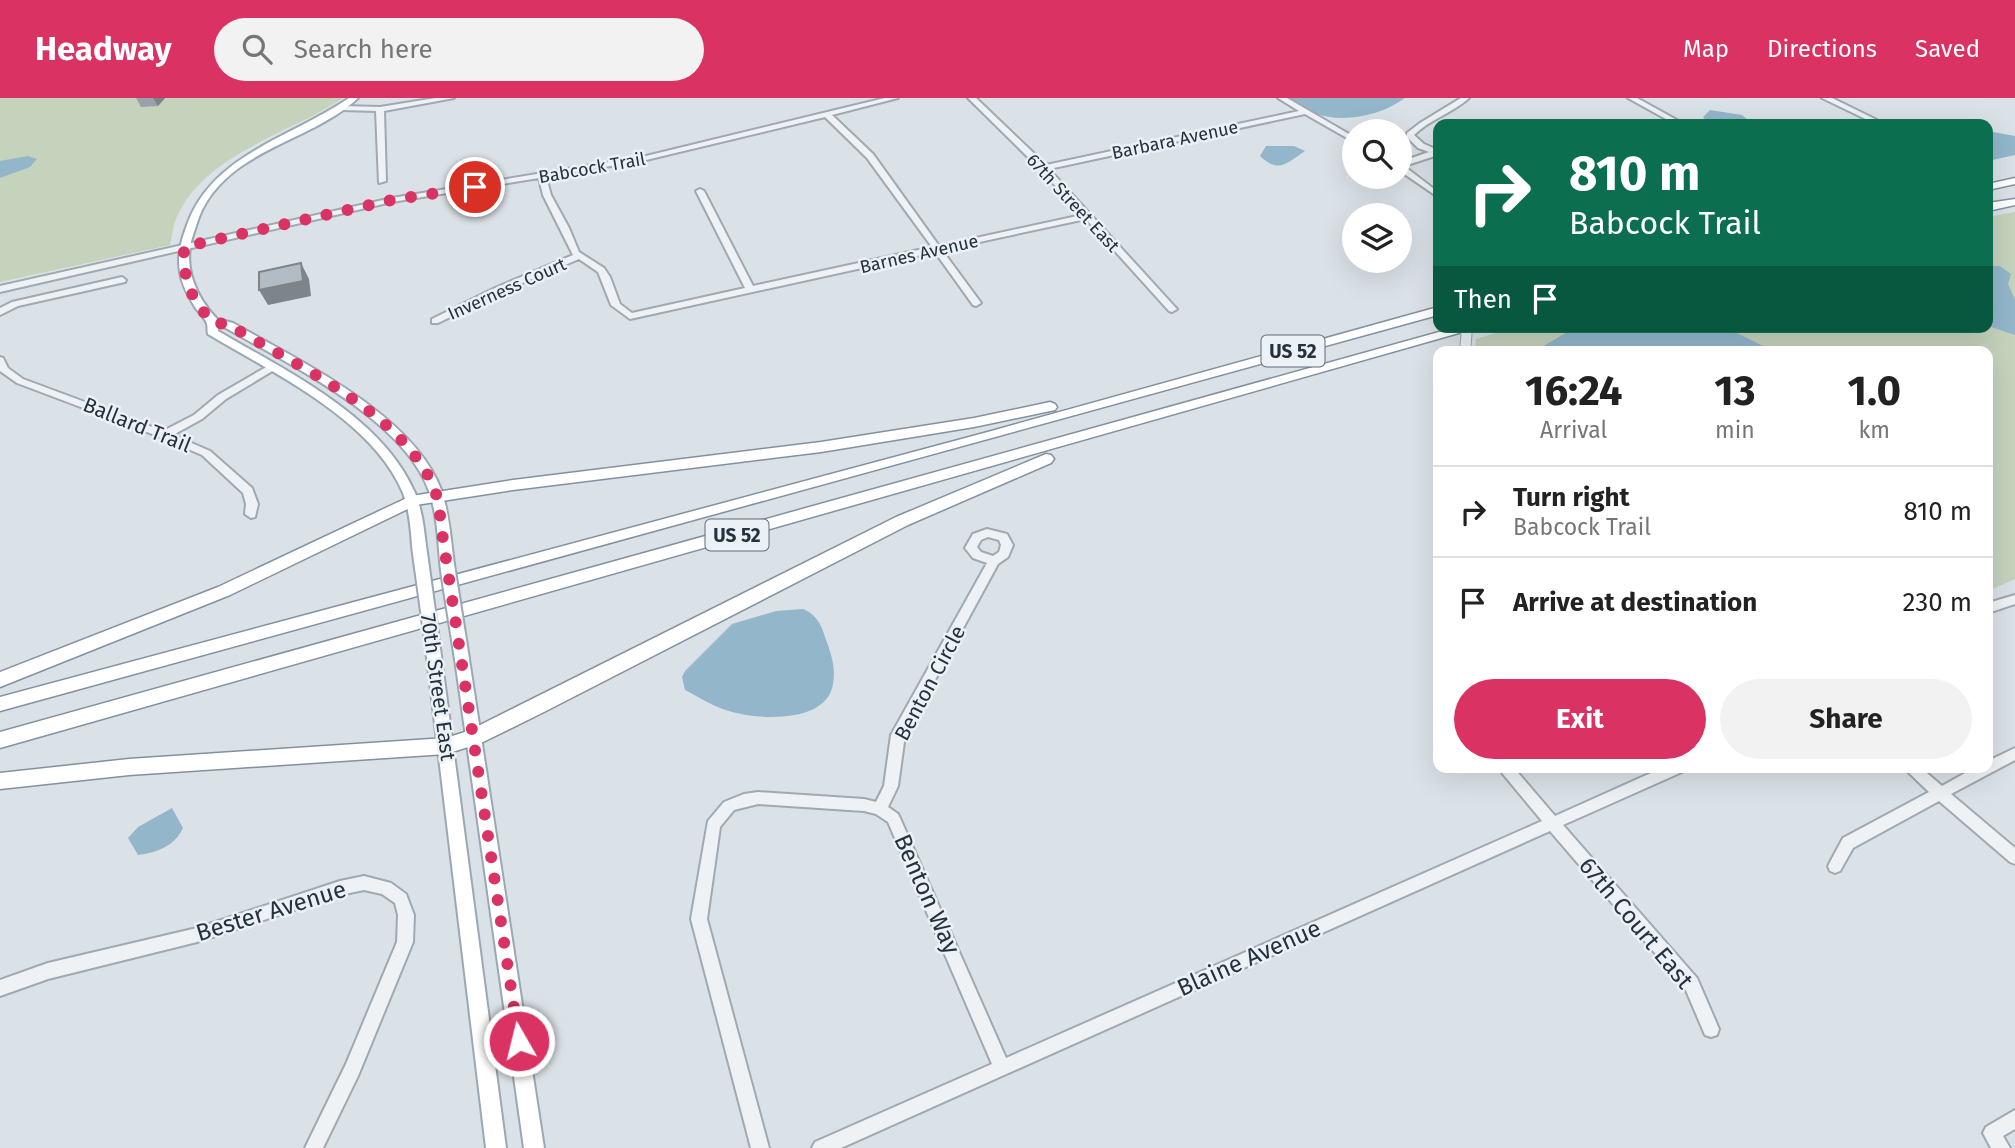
<!DOCTYPE html>
<style>
:root{--surface:#fff;--page:#f2f2f2;--text:#222;--muted:#767676;--line:#e0e0e0;--accent:#da3363}
body{margin:0;font-family:"Fira Sans",sans-serif;background:var(--page);color:var(--text);height:100vh;display:flex;flex-direction:column;font-size:26px;white-space:nowrap}
*{box-sizing:border-box;margin:0}
p{font-size:23px;color:var(--muted)}
.icon{flex:none;width:38px;height:38px;fill:none;stroke:currentColor;stroke-width:2;stroke-linecap:round;stroke-linejoin:round}
.map{position:relative;flex:1;overflow:hidden}
.drawer{position:absolute;left:1433px;top:248px;width:560px;height:427px;display:flex;flex-direction:column;background:var(--surface);border-radius:14px;box-shadow:0 7px 28px #0002}
.drawer>*{flex:none}
.banner{position:absolute;left:1433px;top:21px;width:560px;height:214px;border-radius:14px;box-shadow:0 7px 28px #0002;background:#0b6e4f;color:#fff;overflow:hidden}
.fabs{position:absolute;left:1342px;top:21px;display:grid;gap:14px}
.fabs a{display:grid;place-items:center;width:70px;height:70px;border-radius:50%;background:var(--surface);box-shadow:0 7px 28px #0002;font-size:35px}
.pin{position:absolute;display:grid;place-items:center;width:60px;height:60px;color:#fff;margin:-30px;border:4px solid #fff;border-radius:50%;box-shadow:0 2px 7px #0007}
.me{position:absolute;width:77px;margin:-38px;rotate:352deg;stroke-linejoin:round;filter:drop-shadow(0 0 5px #0008)}
.turn{display:flex;align-items:center;gap:24px;height:147px;padding:0 21px;font-size:32px}
.turn .icon{width:91px;height:91px;stroke-width:2.5}
.turn b{display:block;font-size:49px;line-height:60px}
.then{display:flex;align-items:center;height:66px;padding:0 21px;background:#0003;gap:14px;font-size:26px}
.eta{display:flex;justify-content:space-evenly;align-items:center;height:119px;text-align:center}
.eta b{font-size:42px;font-weight:700;line-height:49px}
.button{display:flex;gap:14px;margin-top:auto;padding:14px 21px}
.button a{flex:1;height:80px;border-radius:42px;background:var(--accent);color:#fff;font-size:28px;font-weight:700;line-height:80px;text-align:center}
.button a+a{background:var(--page);color:var(--text)}
ul{padding:0;list-style:none}
li{display:flex;align-items:center;gap:21px;height:91px;padding:0 21px;border-top:2px solid var(--line)}
li div{flex:1}
li b{display:block;font-size:26px}
li em{font-style:normal}
header{display:flex;align-items:center;gap:42px;box-sizing:border-box;height:98px;padding:0 35px;background:var(--accent);color:#fff}
header strong{font-size:33px}
nav{display:flex;gap:38px;margin-inline-start:auto;font-size:24px}
.search{width:490px;height:63px;background:var(--page);display:flex;align-items:center;gap:18px;box-sizing:border-box;padding:0 24px;border-radius:38px;color:var(--muted);font-size:26px}
.map>svg:first-child{display:block}
.green{fill:#c5d2bc}
.water{fill:#93b6cb}
.lines{fill:none;stroke-linecap:round;stroke-linejoin:round}
.minor-casing{stroke:#a0a9b1;stroke-width:4}
.major-casing{stroke:#9aa8b4;stroke-width:4}
.highway-casing{stroke:#82919f;stroke-width:3}
.minor{fill:#eef2f5;fill-rule:evenodd}
.major{fill:#fff;fill-rule:evenodd}
.highway{fill:#fff;fill-rule:evenodd}
.minor-bridge-casing{stroke:#a0a9b1;stroke-width:12;stroke-linecap:butt}
.major-bridge-casing{stroke:#9aa8b4;stroke-width:18;stroke-linecap:butt}
.minor-bridge{stroke:#eef2f5;stroke-width:10}
.major-bridge{stroke:#fff;stroke-width:14}
.wall{fill:#99a2a9}
.shaded-wall{fill:#7d848a}
.building{fill:#b2bcc5;stroke:#7d848a;stroke-width:2}
.route{stroke:#da3363;stroke-width:12;stroke-dasharray:0 21.6}
.labels{text-anchor:middle;stroke-width:5;stroke-linejoin:round;paint-order:stroke}
.far-street-label{font-size:18px;fill:#24313f;stroke:#ebf1f5}
.shield{fill:#ebf1f5;stroke:#606b76;stroke-width:2}
.shield-label{font-size:19px;font-weight:bold;fill:#24313f}
.street-label{font-size:21px;fill:#24313f;stroke:#ebf1f5}
.near-street-label{font-size:24px;fill:#24313f;stroke:#ebf1f5}
</style>
<header>
<strong>Headway</strong>
<div class="search"><svg class="icon" aria-label="search" viewBox="0 0 24 24"><circle cx="10" cy="10" r="6"/><path d="M15 15l6 6"/></svg>Search here</div>
<nav><a>Map</a><a>Directions</a><a>Saved</a></nav>
</header>
<div class="map">
<svg width="2015" height="1050" viewBox="0 0 2015 1050">
<rect width="100%" height="100%" fill="#dbe2e7"/>
<path class="green" d="M 0,0 L 343,0 C 290,36 203,56 176,121 C 173,128 172,138 170,147 L 0,184 Z
M 2015,114 L 2015,481 L 1988,493 L 1988,254 L 1475,254 L 1476,241 L 1516,229 L 1988,229 L 1988,119 Z"/>
<path class="water" d="M 1290,0 L 1405,0 C 1374,23 1319,30 1290,0 Z
M 1710,12 L 1742,17 L 1753,26 L 1708,26 L 1703,19 Z
M 1988,33 L 2015,38 L 2015,57 L 1988,63 Z
M 1266,48 L 1294,48 L 1305,53 C 1287,65 1279,76 1260,58 Z
M 28,58 L 37,61 L 30,69 L 0,80 L 0,63 Z
M 1988,168 L 2000,168 L 2011,176 L 2008,186 L 2015,202 L 2015,237 L 1988,228 Z
M 1576,229 L 1725,229 L 1775,254 L 1533,254 Z
M 803,511 C 816,516 821,526 825,539 C 831,555 836,569 833,586 C 827,626 757,622 729,613 C 714,609 699,599 685,592 L 682,579 L 685,573 L 732,526 L 776,513 Z
M 172,710 L 183,730 C 175,748 156,755 138,757 L 128,740 L 138,729 Z"/>
<g class="lines">
<defs>
<path id="minor" d="M 436,0 L 454,0 L 384,13 L 386,83 L 379,85 L 376,13 L 342,12 L 338,10 L 342,8 L 380,9 Z
M 885,0 L 898,0 L 832,17 L 873,56 L 939,148 L 1082,117 L 1041,72 L 968,0 L 976,0 L 1046,67 L 1299,13 L 1278,0 L 1287,0 L 1354,39 L 1354,44 L 1305,16 L 1049,71 L 1175,209 L 1177,211 L 1172,214 L 1169,213 L 1086,121 L 942,152 L 981,205 L 976,208 L 973,207 L 935,154 L 630,221 L 611,207 L 598,174 L 579,161 L 501,194 L 438,225 L 432,225 L 432,221 L 495,190 L 573,157 L 543,97 L 539,80 L 392,104 L 0,194 L 0,188 L 392,100 L 646,58 ZM 825,19 L 867,60 L 932,149 L 753,188 L 704,93 L 700,91 L 696,93 L 745,190 L 632,215 L 620,206 L 610,179 L 604,170 L 579,154 L 569,130 L 551,97 L 546,79 L 646,62 Z
M 1461,0 L 1469,0 C 1453,15 1430,21 1414,37 L 1424,46 L 1438,52 L 1438,57 L 1404,68 L 1438,94 L 1438,99 L 1400,73 L 1400,64 L 1429,54 L 1418,50 L 1407,39 L 1407,35 L 1420,25 Z
M 1628,0 L 1637,0 L 1684,26 L 1675,26 Z
M 1822,0 L 1832,0 L 1885,26 L 1876,26 Z
M 122,179 L 126,182 L 125,184 L 18,208 L 0,217 L 0,210 L 12,204 Z
M 0,259 L 3,260 L 8,270 L 23,281 L 163,333 L 194,317 L 218,297 L 268,268 L 274,268 L 274,272 L 226,301 L 202,321 L 173,337 L 210,353 L 252,390 L 258,406 L 255,419 L 251,420 L 245,416 L 246,406 L 243,395 L 202,357 L 160,339 L 17,285 L 0,273 Z
M 987,431 L 1007,436 L 1013,447 L 1008,459 L 998,466 L 905,637 L 898,688 L 888,709 L 898,716 L 900,720 L 1006,960 L 1542,723 L 1498,670 L 1514,670 L 1555,718 L 1662,670 L 1684,670 L 1682,674 L 1563,727 L 1697,880 L 1719,931 L 1717,937 L 1711,939 L 1705,937 L 1685,890 L 1550,733 L 841,1050 L 812,1050 L 815,1044 L 992,966 L 888,724 L 876,716 L 864,713 L 758,706 L 734,712 L 720,729 L 707,821 L 769,1050 L 751,1050 L 691,821 L 708,723 L 724,704 L 744,696 L 758,694 L 864,701 L 876,704 L 884,688 L 891,637 L 987,465 L 973,460 L 965,450 L 973,436 ZM 988,439 L 999,442 L 1001,447 L 999,454 L 993,458 L 981,454 L 977,449 L 981,442 Z
M 2015,497 L 2015,506 L 1988,515 L 1988,505 Z
M 2015,650 L 2015,662 L 1951,696 L 2015,750 L 2015,766 L 2010,764 L 1939,703 L 1853,750 L 1840,773 L 1835,775 L 1830,773 L 1828,768 L 1843,740 L 1929,694 L 1904,670 L 1921,670 L 1942,688 L 1974,670 L 1988,670 L 1988,663 Z
M 364,778 L 391,785 L 406,796 L 414,817 L 413,844 L 358,978 L 323,1050 L 305,1050 L 346,966 L 397,844 L 398,817 L 395,805 L 382,796 L 364,792 L 340,797 L 197,844 L 48,881 L 0,898 L 0,882 L 48,865 L 197,830 L 340,783 Z
M 2015,1012 L 2015,1031 L 2003,1038 L 2010,1050 L 1991,1050 L 1983,1035 L 1986,1029 Z"/>
<path id="major" d="M 349,0 L 358,0 C 311,44 233,50 202,112 C 198,120 196,129 193,137 C 182,168 196,199 217,221 L 233,225 C 299,263 415,317 442,394 C 450,419 451,447 455,473 L 448,478 L 441,473 C 438,447 438,418 429,393 C 404,321 288,266 226,230 L 218,228 L 218,233 C 286,273 382,318 415,395 C 422,411 424,431 426,448 L 419,453 L 412,448 C 411,431 409,411 403,395 C 372,321 273,275 208,236 C 207,233 208,229 207,226 C 206,221 198,214 195,209 C 188,198 182,187 180,174 C 177,157 181,143 187,127 C 212,56 293,39 349,0 Z
M 431,530 L 436,531 L 438,535 L 506,1050 L 486,1050 L 424,535 L 426,531 Z
M 462,555 L 467,557 L 469,561 L 544,1050 L 524,1050 L 455,561 L 457,557 Z"/>
<path id="highway" d="M 2015,80 L 2015,86 L 1988,92 L 1988,86 Z
M 2015,101 L 2015,107 L 1988,113 L 1988,105 Z
M 1438,209 L 1438,217 L 0,613 L 0,599 L 984,335 Z
M 1457,229 L 1480,229 L 0,650 L 0,634 Z
M 1050,304 L 1055,306 L 1057,309 L 1055,312 L 974,329 L 821,354 L 513,392 L 416,407 L 230,497 L 0,589 L 0,574 L 218,489 L 411,398 L 513,382 L 821,344 L 974,320 Z
M 1046,356 L 1051,357 L 1054,361 L 1051,365 L 908,427 L 542,615 L 481,645 L 446,656 L 129,677 L 0,691 L 0,675 L 129,661 L 446,640 L 468,633 L 896,419 Z"/>
</defs>
<use href="#minor" class="minor-casing"/>
<use href="#major" class="major-casing"/>
<use href="#highway" class="highway-casing"/>
<use href="#minor" class="minor"/>
<use href="#major" class="major"/>
<use href="#highway" class="highway"/>
<defs>
<path id="minor-bridge" d="M 1465,254 L 1467,229"/>
<path id="major-bridge" d="M 419,448 L 431,535
M 448,473 L 462,561"/>
</defs>
<use href="#minor-bridge" class="minor-bridge-casing"/>
<use href="#major-bridge" class="major-bridge-casing"/>
<use href="#minor-bridge" class="minor-bridge"/>
<use href="#major-bridge" class="major-bridge"/>
</g>
<path class="wall" d="M 136,0 L 165,0 L 158,8 L 141,9 Z"/>
<path class="shaded-wall" d="M 153,0 L 165,0 L 158,8 Z
M 301,165 L 309,181 L 311,198 L 268,207 L 259,192 Z"/>
<path class="building" d="M 301,165 L 303,183 L 259,192 L 259,174 Z"/>
<g class="lines">
<path class="route" d="M 475,89 L 392,102 L 184,149 C 183,181 190,201 213,224 L 229,227 C 297,268 394,311 431,383 C 440,400 440,423 443,441 L 519,943"/>
</g>
<g class="labels">
<g class="far-street-label">
<text transform="translate(1175 42) rotate(-12)" y="6">Barbara Avenue</text>
<text transform="translate(592 70) rotate(-10)" y="6">Babcock Trail</text>
<text transform="translate(1073 105) rotate(47)" y="6">67th Street East</text>
<text transform="translate(919 156) rotate(-13)" y="6">Barnes Avenue</text>
<text transform="translate(507 191) rotate(-24)" y="6">Inverness Court</text>
</g>
<g class="shield">
<rect x="1261.5" y="237.5" width="63" height="31" rx="5"/>
<rect x="705.5" y="421.5" width="63" height="31" rx="5"/>
</g>
<g class="shield-label">
<text x="1293" y="260">US 52</text>
<text x="737" y="444">US 52</text>
</g>
<g class="street-label">
<text transform="translate(137 327) rotate(22)" y="7">Ballard Trail</text>
<text transform="translate(930 585) rotate(-62)" y="7">Benton Circle</text>
<text transform="translate(438 589) rotate(82)" y="7">70th Street East</text>
</g>
<g class="near-street-label">
<text transform="translate(927 796) rotate(66)" y="8">Benton Way</text>
<text transform="translate(271 813) rotate(-17)" y="8">Bester Avenue</text>
<text transform="translate(1636 825) rotate(50)" y="8">67th Court East</text>
<text transform="translate(1249 860) rotate(-24)" y="8">Blaine Avenue</text>
</g>
</g>
</svg>
<div class="fabs">
<a><svg class="icon" aria-label="search" viewBox="0 0 24 24"><circle cx="10" cy="10" r="6"/><path d="M15 15l6 6"/></svg></a>
<a><svg class="icon" aria-label="layers" viewBox="0 0 24 24"><path d="M12 4l9 5-9 5-9-5zM3 14l9 5 9-5"/></svg></a>
</div>
<div class="pin" style="left:475px;top:89px;background:#d93025"><svg class="icon" aria-label="arrive" viewBox="0 0 24 24"><path d="M6 21V4h12l-3 4 3 4H6"/></svg></div>
<svg class="me" style="left:519px;top:943px" viewBox="-20 -20 40 40"><circle r="17" fill="#da3363" stroke="#fff" stroke-width="3"/><path d="M0-11L8 9 0 5-8 9z" fill="#fff"/></svg>
<div class="banner">
<div class="turn"><svg class="icon" aria-label="right" viewBox="0 0 24 24"><path d="M7 20v-9h11M14 6l5 5-5 5"/></svg><div><b>810 m</b>Babcock Trail</div></div>
<div class="then">Then<svg class="icon" aria-label="arrive" viewBox="0 0 24 24"><path d="M6 21V4h12l-3 4 3 4H6"/></svg></div>
</div>
<section class="drawer">
<div class="eta">
<div><b>16:24</b><p>Arrival</p></div>
<div><b>13</b><p>min</p></div>
<div><b>1.0</b><p>km</p></div>
</div>
<ul>
<li><svg class="icon" aria-label="right" viewBox="0 0 24 24"><path d="M7 20v-9h11M14 6l5 5-5 5"/></svg><div><b>Turn right</b><p>Babcock Trail</p></div><em>810 m</em></li>
<li><svg class="icon" aria-label="arrive" viewBox="0 0 24 24"><path d="M6 21V4h12l-3 4 3 4H6"/></svg><div><b>Arrive at destination</b></div><em>230 m</em></li>
</ul>
<div class="button"><a>Exit</a><a>Share</a></div>
</section>
</div>
